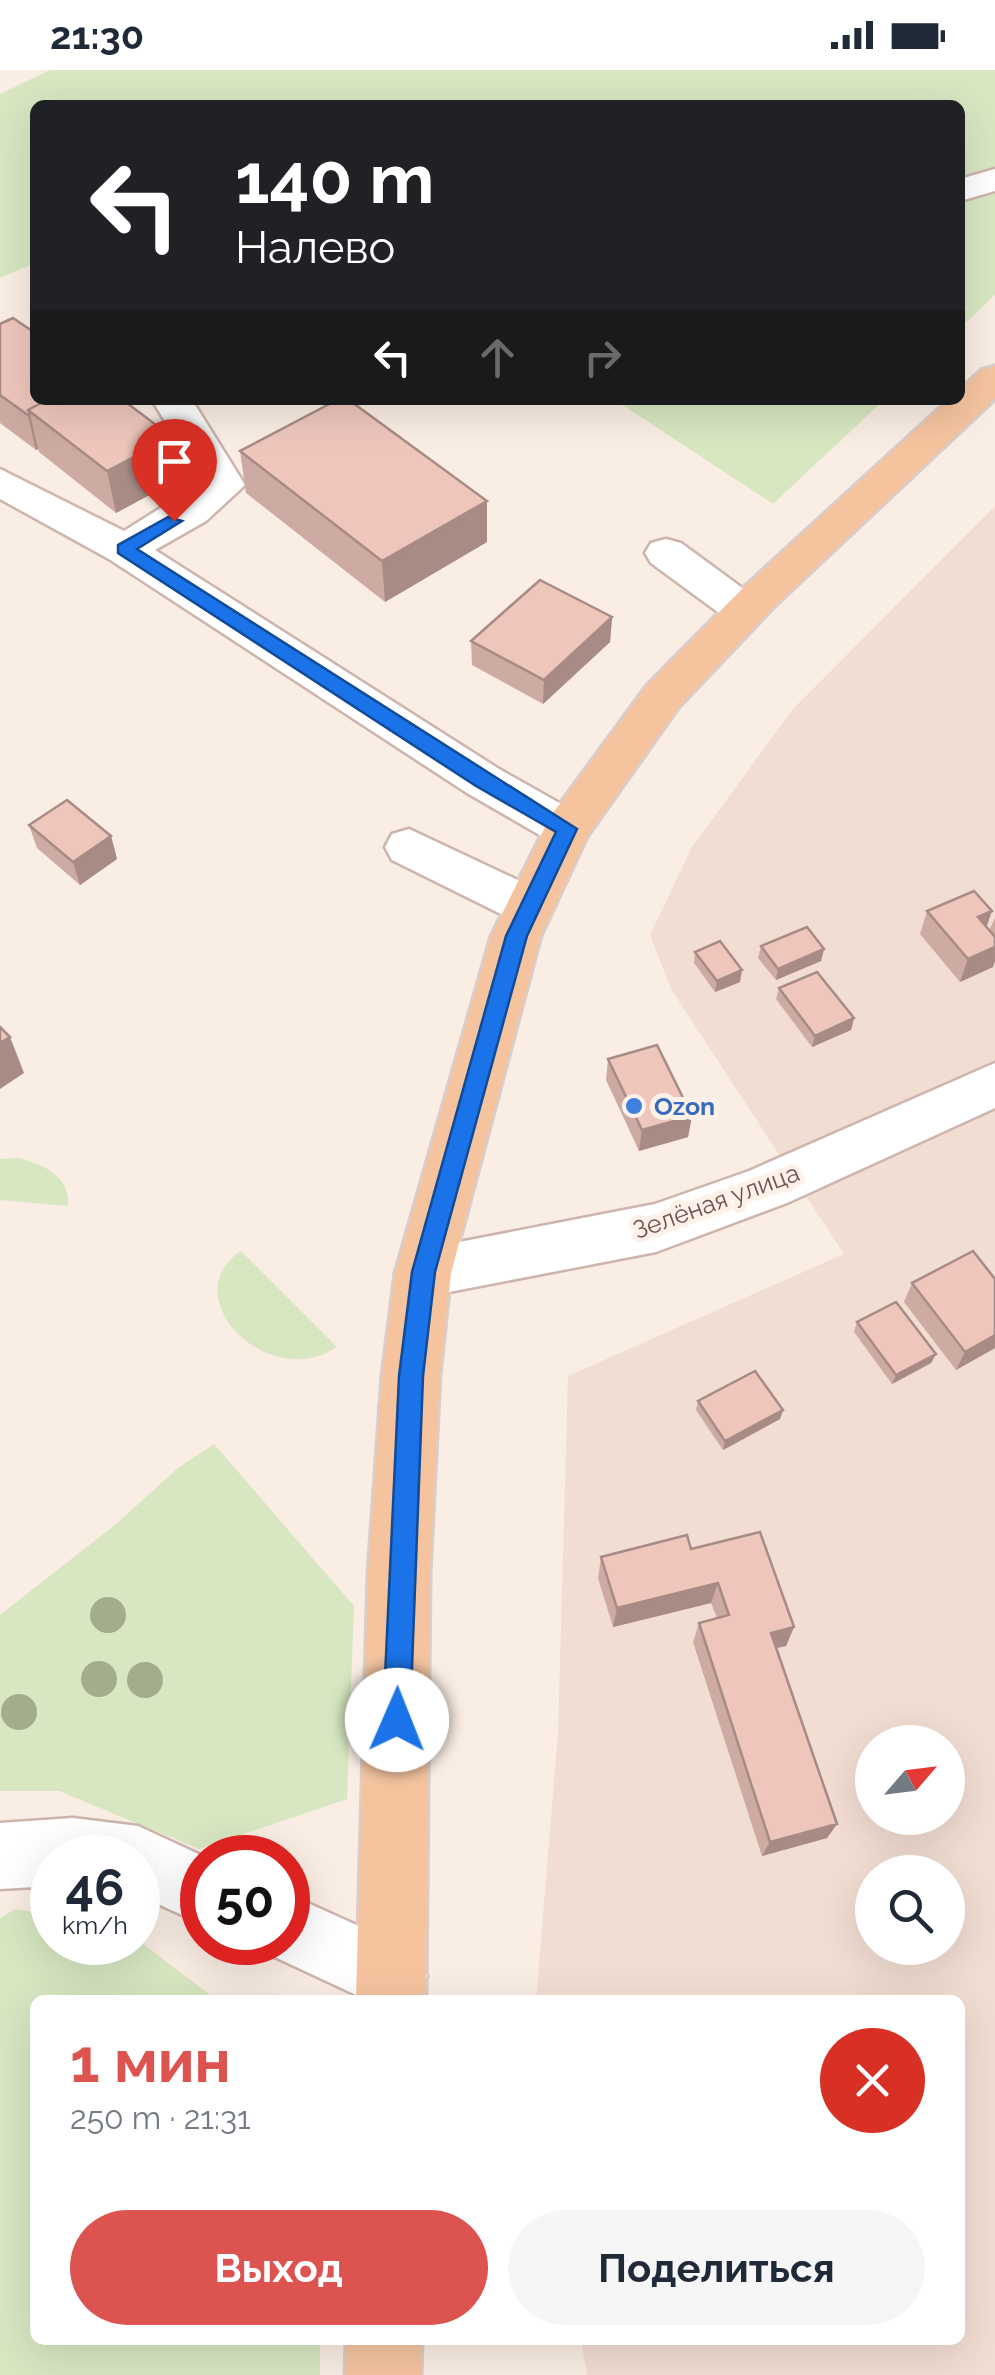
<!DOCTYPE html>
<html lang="ru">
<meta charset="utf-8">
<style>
:root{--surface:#fff;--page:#f6f6f7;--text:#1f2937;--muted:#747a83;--accent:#dd534f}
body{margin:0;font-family:Raleway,sans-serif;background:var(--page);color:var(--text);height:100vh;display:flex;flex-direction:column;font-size:38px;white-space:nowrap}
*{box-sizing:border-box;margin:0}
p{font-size:32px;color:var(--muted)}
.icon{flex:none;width:55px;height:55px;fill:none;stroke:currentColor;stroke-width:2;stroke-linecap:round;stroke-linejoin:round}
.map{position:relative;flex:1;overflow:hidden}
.side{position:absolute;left:30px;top:1925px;width:935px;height:350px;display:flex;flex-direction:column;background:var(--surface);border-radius:15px;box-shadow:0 10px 40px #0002}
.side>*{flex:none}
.banner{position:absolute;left:30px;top:30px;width:935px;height:305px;border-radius:15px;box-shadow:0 10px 40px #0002;background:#202124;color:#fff;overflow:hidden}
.needle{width:65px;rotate:62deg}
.buttons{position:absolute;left:855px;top:1655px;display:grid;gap:20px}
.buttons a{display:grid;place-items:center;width:110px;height:110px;border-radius:50%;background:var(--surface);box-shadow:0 10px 40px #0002;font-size:50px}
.speed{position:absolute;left:30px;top:1765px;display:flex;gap:20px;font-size:50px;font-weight:700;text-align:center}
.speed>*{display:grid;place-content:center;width:130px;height:130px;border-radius:50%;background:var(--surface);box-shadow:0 10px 40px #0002;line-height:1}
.speed small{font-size:25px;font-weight:400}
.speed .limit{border:15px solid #d22;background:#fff;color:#111}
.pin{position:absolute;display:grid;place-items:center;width:85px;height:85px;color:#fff;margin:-102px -42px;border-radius:50% 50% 50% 0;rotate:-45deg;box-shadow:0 0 10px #0007}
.pin .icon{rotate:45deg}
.me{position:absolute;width:110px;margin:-55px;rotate:1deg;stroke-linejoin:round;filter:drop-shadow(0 0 8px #0008)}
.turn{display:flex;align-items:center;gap:35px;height:210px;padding:0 40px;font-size:45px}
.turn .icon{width:130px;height:130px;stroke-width:2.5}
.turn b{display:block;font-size:70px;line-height:85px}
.lanes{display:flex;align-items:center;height:95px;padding:0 40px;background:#0003;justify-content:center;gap:50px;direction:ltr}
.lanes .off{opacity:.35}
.round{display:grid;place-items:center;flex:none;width:105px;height:105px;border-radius:52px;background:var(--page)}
.headline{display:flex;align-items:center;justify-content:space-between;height:170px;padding:0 40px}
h1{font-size:60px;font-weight:700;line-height:75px;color:var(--accent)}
.action{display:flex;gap:20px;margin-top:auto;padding:20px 40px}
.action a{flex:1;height:115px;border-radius:60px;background:var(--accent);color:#fff;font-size:40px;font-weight:700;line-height:115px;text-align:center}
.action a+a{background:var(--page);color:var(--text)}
.status{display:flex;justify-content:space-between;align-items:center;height:70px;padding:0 50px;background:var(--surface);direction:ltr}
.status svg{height:28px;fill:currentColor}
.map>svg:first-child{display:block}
.residential{fill:#f2ddd2;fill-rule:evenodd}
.green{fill:#d8e7c2}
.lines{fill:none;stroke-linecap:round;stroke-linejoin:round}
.minor-casing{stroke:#cdb5ad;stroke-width:5}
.major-casing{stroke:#d7cecd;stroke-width:5}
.minor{fill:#fff;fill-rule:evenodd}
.major{fill:#f5c49f;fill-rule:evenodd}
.tree{fill:#a3ac8b}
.wall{fill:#cdaaa2}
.shaded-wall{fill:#a78b84}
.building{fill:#eec6bc;stroke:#a78b84;stroke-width:2.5}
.route{fill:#1a73e8;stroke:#114b97;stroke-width:2.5}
.shop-dot{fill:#3f7fe0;stroke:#fef1e8;stroke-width:4}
.labels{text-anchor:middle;stroke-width:10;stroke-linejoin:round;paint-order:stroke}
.shop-label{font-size:25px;font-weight:bold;fill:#366cbe;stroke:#fef1e8;text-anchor:start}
.street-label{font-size:25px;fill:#71514b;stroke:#fef1e8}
</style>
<div class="status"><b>21:30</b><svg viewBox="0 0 49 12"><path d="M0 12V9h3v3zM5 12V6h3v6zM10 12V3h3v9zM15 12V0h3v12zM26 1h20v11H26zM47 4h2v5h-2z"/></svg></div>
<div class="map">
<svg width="995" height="2305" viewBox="0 0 995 2305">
<rect width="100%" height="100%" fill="#faede3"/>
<path class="residential" d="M 995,436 L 995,2305 L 587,2305 L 581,2270 L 960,2270 L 960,1930 L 536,1930 L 558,1664 L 568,1306 L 844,1184 L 671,919 L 650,865 L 692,777 L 793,639 ZM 872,1672 L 948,1672 L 948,1748 L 872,1748 ZM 872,1802 L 948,1802 L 948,1878 L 872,1878 Z"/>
<path class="green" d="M 50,0 L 995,0 L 995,225 L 960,258 L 960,35 L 35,35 L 35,193 L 0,208 L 0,24 Z
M 615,330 L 884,330 L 773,434 Z
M 18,1088 C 44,1095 70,1105 68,1136 L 0,1130 L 0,1089 Z
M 241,1181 L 337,1277 C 267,1324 173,1225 241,1181 Z
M 214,1374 L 354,1536 L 347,1729 L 199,1779 L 59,1721 L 0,1721 L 0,1545 L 116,1454 L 178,1398 Z
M 15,1839 L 52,1845 L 52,1872 L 138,1870 L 217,1930 L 35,1930 L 35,2270 L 320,2270 L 320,2305 L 0,2305 L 0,1848 Z"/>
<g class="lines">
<defs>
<path id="minor" d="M 995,99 L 995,121 L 960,131 L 960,109 Z
M 152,330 L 192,330 L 245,415 L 206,451 L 155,480 L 499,699 L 584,747 L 591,759 L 584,771 L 567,777 L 550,771 L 467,723 L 109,489 L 0,429 L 0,399 L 124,461 L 202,412 Z
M 666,469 L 681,473 L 760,531 L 767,541 L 760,551 L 745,556 L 730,551 L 651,493 L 645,483 L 651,473 Z
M 409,759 L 545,823 L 553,836 L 545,849 L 528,855 L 511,849 L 392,790 L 385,777 L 392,764 Z
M 995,993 L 995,1038 L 787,1133 L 656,1182 L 423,1227 L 403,1220 L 395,1203 L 403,1186 L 423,1179 L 655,1134 L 749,1101 Z
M 73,1748 L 138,1756 L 207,1788 L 202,1788 L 202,1854 L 138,1825 L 138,1788 L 52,1788 L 52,1816 L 0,1819 L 0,1753 Z
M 288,1824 L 416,1882 L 427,1906 L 417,1930 L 367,1930 L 264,1882 L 260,1872 L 288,1872 Z"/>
<path id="major" d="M 995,296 L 995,329 L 774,537 L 679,637 L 587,767 L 541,866 L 451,1203 L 440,1305 L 430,1503 L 426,1930 L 356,1930 L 368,1503 L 382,1305 L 395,1203 L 491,866 L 550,747 L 647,615 L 744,517 L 948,330 L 960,330 L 960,319 L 981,300 Z
M 346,2270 L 422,2270 L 421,2305 L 345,2305 Z"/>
</defs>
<use href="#minor" class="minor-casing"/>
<use href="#major" class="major-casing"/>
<use href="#minor" class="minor"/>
<use href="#major" class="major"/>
</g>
<g class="tree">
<circle cx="108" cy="1545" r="18"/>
<circle cx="99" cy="1609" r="18"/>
<circle cx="145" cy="1610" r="18"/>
<circle cx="19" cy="1642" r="18"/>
</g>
<path class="wall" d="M 0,254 L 179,409 L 116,443 L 39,382 L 38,379 L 36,380 L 0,353 Z
M 240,381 L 487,472 L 385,532 L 246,423 Z
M 612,547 L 610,572 L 543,634 L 472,595 L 471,571 Z
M 29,755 L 111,766 L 117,789 L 80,815 L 37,778 Z
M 927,841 L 986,857 L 989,861 L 995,848 L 995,891 L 993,897 L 960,912 L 920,864 Z
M 761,876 L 824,879 L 821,891 L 776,910 L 758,888 Z
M 695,882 L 740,912 L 715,922 L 694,893 Z
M 779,918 L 854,948 L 851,960 L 812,977 L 776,929 Z
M 608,989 L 692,1046 L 688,1067 L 639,1081 L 606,1010 Z
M 995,1209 L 995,1278 L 956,1300 L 904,1232 L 912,1213 Z
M 857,1252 L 936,1284 L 931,1293 L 892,1314 L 854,1262 Z
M 698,1331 L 780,1349 L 723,1380 L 696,1340 Z
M 691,1479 L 794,1557 L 786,1576 L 776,1578 L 837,1754 L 827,1768 L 762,1786 L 693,1572 L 699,1553 L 717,1548 L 711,1533 L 613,1557 L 598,1508 L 601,1487 Z"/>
<path class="shaded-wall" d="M 30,344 L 38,379 L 36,380 L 28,345 Z
M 172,367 L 179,409 L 116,443 L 107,401 Z
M 487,431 L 487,472 L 385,532 L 382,491 Z
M 612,547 L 610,572 L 543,634 L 544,610 Z
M 111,766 L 117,789 L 80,815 L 73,792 Z
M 992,841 L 984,864 L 978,847 Z
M 995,877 L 995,891 L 993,897 L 960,912 L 968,889 Z
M 824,879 L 821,891 L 776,910 L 778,899 Z
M 742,900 L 740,912 L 715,922 L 717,911 Z
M 854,948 L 851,960 L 812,977 L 815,966 Z
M 10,967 L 24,1003 L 0,1019 L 0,973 Z
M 692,1046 L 688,1067 L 639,1081 L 642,1060 Z
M 995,1265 L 995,1278 L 956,1300 L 965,1282 Z
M 936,1284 L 931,1293 L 892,1314 L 896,1305 Z
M 783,1340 L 780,1349 L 723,1380 L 725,1371 Z
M 718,1513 L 711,1533 L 613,1557 L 617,1538 Z
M 794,1557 L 786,1576 L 763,1581 L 771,1563 Z
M 837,1754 L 827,1768 L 762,1786 L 770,1772 Z"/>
<path class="building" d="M 13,248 L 35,263 L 35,330 L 47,330 L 28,340 L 30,344 L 28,345 L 0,325 L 0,254 Z
M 47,330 L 123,330 L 172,367 L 107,401 L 28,340 Z
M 337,330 L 349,330 L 487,431 L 382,491 L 240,381 Z
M 540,510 L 612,547 L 544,610 L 471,571 Z
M 67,730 L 111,766 L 73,792 L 29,755 Z
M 974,821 L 992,841 L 978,847 L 995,867 L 995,877 L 968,889 L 927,841 Z
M 807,857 L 824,879 L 778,899 L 761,876 Z
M 720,871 L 742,900 L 717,911 L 695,882 Z
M 817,902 L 854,948 L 815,966 L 779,918 Z
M 0,957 L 10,967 L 0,973 Z
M 657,975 L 692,1046 L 642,1060 L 608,989 Z
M 973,1181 L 995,1209 L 995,1265 L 965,1282 L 912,1213 Z
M 896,1232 L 936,1284 L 896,1305 L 857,1252 Z
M 755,1301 L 783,1340 L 725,1371 L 698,1331 Z
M 760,1462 L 794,1557 L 771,1563 L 837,1754 L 770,1772 L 699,1553 L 729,1545 L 718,1513 L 617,1538 L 601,1487 L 687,1465 L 691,1479 Z"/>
<path class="route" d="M 168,447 L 182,451 L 137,479 L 577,759 L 527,866 L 435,1202 L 423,1306 L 410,1650 L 406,1659 L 397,1663 L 387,1659 L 383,1650 L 399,1306 L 412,1202 L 506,866 L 556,762 L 476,716 L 118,483 L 118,475 Z"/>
<circle class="shop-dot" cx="634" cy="1036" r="10"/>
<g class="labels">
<g class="shop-label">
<text x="654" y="1045">Ozon</text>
</g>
<g class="street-label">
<text transform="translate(716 1131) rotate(-20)" y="9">Зелёная улица</text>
</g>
</g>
</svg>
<div class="buttons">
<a><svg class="needle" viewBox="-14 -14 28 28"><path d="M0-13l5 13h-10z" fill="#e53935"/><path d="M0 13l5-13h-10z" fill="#747a83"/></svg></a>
<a><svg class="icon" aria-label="search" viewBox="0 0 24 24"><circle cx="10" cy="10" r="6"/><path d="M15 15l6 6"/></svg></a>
</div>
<div class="speed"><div>46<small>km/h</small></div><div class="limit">50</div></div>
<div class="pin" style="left:174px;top:451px;background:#d93025"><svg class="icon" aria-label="arrive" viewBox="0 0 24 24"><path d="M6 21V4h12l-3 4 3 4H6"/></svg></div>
<svg class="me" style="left:397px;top:1650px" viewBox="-20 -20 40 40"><circle r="19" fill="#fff"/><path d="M0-13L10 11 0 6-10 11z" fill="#1a73e8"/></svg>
<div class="banner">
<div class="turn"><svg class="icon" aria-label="left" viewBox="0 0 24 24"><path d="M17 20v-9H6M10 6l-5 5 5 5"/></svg><div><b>140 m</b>Налево</div></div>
<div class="lanes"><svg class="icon" aria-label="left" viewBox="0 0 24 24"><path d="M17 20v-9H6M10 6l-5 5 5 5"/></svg><svg class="icon off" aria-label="ahead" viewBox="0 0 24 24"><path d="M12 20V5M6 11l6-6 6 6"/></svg><svg class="icon off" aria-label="right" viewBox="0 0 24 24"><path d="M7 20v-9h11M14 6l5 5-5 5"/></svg></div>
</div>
<section class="side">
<div class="headline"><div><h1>1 мин</h1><p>250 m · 21:31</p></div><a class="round" style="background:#d93025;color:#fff"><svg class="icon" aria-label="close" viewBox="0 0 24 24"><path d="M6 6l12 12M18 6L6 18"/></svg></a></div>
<div class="action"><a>Выход</a><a>Поделиться</a></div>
</section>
</div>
